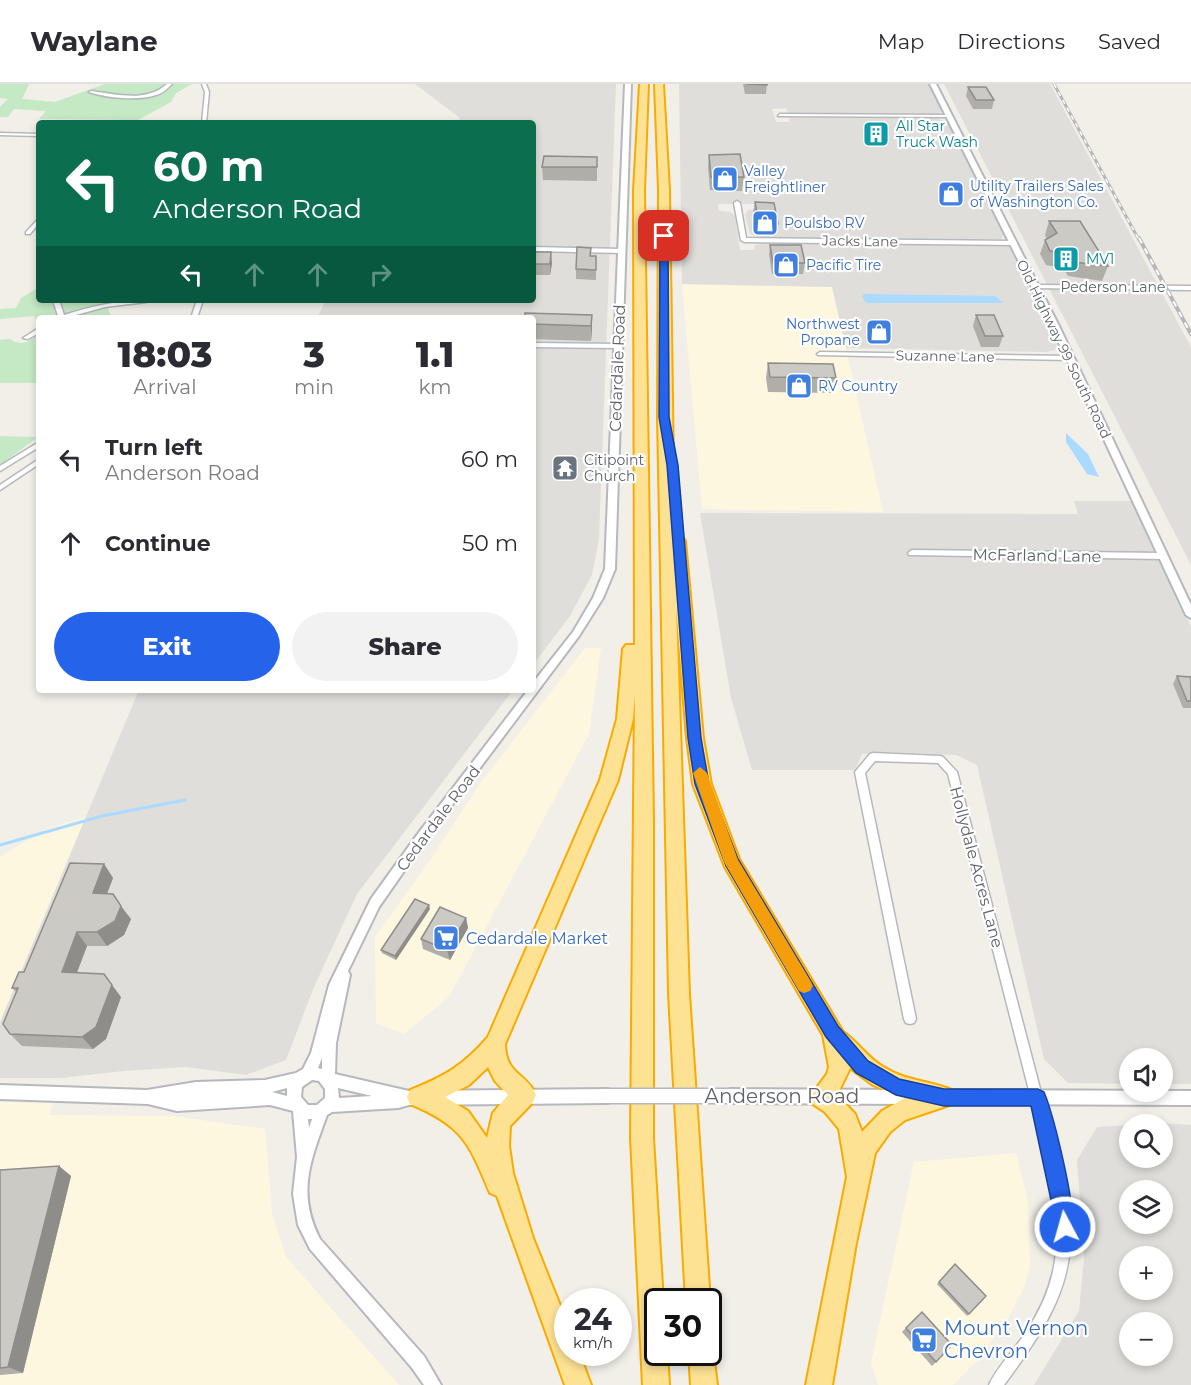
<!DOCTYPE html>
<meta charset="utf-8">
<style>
:root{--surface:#fff;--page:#f2f2f3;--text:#2b2b33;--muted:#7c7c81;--line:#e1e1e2;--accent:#2563eb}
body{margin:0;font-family:Montserrat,sans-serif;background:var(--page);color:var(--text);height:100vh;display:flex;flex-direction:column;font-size:22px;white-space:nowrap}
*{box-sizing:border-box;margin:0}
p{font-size:20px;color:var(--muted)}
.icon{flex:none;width:33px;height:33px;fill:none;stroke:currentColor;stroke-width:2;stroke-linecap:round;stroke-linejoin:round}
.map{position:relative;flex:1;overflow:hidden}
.side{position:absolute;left:36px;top:231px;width:500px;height:378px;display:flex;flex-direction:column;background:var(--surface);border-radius:6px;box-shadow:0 3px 9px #0003}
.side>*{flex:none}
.hud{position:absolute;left:36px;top:36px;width:500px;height:183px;border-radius:6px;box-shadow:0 3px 9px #0003;background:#0b6e4f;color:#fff;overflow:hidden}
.buttons{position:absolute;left:1119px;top:964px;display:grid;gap:12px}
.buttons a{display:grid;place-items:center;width:54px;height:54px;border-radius:50%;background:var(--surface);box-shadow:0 3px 9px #0003;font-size:30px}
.speed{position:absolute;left:554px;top:1204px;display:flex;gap:12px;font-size:30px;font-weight:700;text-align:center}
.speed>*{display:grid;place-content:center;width:78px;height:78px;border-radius:50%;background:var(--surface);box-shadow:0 3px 9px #0003;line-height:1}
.speed small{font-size:15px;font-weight:400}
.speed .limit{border:3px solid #111;border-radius:9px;background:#fff;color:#111}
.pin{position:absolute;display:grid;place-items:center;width:51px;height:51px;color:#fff;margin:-26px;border-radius:12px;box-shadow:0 3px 9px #0006}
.me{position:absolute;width:66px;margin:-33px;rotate:354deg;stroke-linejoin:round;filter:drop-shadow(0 0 4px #0008)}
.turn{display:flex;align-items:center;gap:21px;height:126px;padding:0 18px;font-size:27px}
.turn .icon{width:78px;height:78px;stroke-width:2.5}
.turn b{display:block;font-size:42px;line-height:51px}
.lanes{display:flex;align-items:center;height:57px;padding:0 18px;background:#0003;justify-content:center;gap:30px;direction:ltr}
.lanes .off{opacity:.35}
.eta{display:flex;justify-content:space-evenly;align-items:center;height:102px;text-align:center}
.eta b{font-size:36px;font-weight:800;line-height:42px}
.action{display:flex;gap:12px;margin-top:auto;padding:12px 18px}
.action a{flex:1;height:69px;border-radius:36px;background:var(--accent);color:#fff;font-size:24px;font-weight:800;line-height:69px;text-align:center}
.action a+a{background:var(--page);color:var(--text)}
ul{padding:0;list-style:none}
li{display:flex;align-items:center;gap:18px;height:84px;padding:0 18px}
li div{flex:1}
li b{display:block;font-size:22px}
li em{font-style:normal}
header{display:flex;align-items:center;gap:36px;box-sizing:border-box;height:84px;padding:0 30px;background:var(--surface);border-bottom:2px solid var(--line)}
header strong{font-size:28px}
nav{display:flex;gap:33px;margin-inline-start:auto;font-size:21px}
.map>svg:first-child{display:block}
.commercial{fill:#fef7e0}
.industrial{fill:#e0deda;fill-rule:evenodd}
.green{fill:#c5e8c5}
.water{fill:#aadaff}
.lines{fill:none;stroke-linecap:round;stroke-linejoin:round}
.stream{stroke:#aadaff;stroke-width:3}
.minor-casing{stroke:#b5b8bc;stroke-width:3}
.tertiary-casing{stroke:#b5b8bc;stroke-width:4}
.motorway-casing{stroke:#f9ab00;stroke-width:4}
.minor{fill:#fff;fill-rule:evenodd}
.tertiary{fill:#fff;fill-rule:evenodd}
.motorway{fill:#fde293;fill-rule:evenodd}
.rail-far1-casing{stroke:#b6b7b8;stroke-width:3}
.rail-casing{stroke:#b6b7b8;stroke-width:4}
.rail-far1{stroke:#fff;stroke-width:1.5;stroke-dasharray:4.5;stroke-linecap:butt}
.rail{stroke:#fff;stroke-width:2;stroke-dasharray:6;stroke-linecap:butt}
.tertiary-bridge-casing{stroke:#b5b8bc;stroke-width:17;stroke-linecap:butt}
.tertiary-bridge{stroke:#fff;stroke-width:14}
.wall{fill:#afaea9}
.shaded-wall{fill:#8f8d8a}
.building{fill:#cccac5;stroke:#8f8d8a;stroke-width:1.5}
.route{fill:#2563eb;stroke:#184099;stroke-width:1.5}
.slow{fill:#f59e0b}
.labels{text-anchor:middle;stroke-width:4.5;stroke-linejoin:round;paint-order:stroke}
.far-culture-label{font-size:14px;fill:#0d838f;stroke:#fff;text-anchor:start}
.far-shop-label{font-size:14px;fill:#366cbe;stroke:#fff;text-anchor:start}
.far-street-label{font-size:14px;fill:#5f6368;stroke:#fff}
.far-worship-label{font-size:14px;fill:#5b616d;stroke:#fff;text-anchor:start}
.street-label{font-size:16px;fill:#5f6368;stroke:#fff}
.shop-label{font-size:16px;fill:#366cbe;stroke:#fff;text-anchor:start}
.near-street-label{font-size:20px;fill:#5f6368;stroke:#fff}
.near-shop-label{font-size:20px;fill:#366cbe;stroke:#fff;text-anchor:start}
</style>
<header>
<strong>Waylane</strong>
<nav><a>Map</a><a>Directions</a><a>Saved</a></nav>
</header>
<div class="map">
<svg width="1191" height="1301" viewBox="0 0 1191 1301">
<rect width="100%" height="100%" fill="#f1efe8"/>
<path class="commercial" d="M 682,200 L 832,203 L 883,428 L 702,425 Z
M 585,564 L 601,564 L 589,650 L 449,913 L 404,950 L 376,939 L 375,853 L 431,775 L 479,701 Z
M 86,733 L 64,785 L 0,938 L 0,773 L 42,747 Z
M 0,1018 L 53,1019 L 49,1031 L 173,1032 L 265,1045 L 272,1129 L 286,1173 L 399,1301 L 0,1301 Z
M 1016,1069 L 1028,1117 L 1030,1181 L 1024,1204 L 1006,1238 L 977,1277 L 953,1301 L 878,1301 L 871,1279 L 914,1078 Z"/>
<path class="industrial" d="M 415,0 L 616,0 L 599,455 L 592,491 L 570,532 L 533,581 L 532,234 L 317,234 L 326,216 L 532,216 L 532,39 L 458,39 L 460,34 Z
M 679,0 L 929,0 L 943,27 L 936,31 L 788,29 L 786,24 L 772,25 L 776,38 L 790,38 L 789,34 L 936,34 L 950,39 L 1004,149 L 1001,155 L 761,154 L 750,150 L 745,131 L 748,126 L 767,126 L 765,120 L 718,120 L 719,127 L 730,128 L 735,131 L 740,166 L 754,166 L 755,161 L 766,159 L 1009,162 L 1057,261 L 1055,266 L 1046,268 L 846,264 L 832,203 L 682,200 Z
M 944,0 L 1050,0 L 1191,263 L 1191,481 Z
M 1074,417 L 1132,417 L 1191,542 L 1191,1000 L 1163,1000 L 1162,975 L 1130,975 L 1129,1000 L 1068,999 L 1044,975 L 977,681 L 956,671 L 887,668 L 862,670 L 855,686 L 752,686 L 731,614 L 700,429 L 1078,430 Z
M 139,606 L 513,606 L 357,810 L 314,903 L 286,976 L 246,991 L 186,983 L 124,987 L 61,994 L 0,994 L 0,938 Z
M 1163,1039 L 1191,1041 L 1191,1301 L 1034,1301 L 1079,1227 L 1084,1174 L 1077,1076 L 1097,1043 L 1129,1041 L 1130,1074 L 1162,1074 L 1162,1041 L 1131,1041 ZM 1130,1107 L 1162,1107 L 1162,1140 L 1130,1140 ZM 1130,1173 L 1162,1173 L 1162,1206 L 1130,1206 ZM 1130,1239 L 1162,1239 L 1162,1272 L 1130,1272 Z"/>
<path class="green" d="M 0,0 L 29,0 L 22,15 L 55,18 L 105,0 L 192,0 L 176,9 L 171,18 L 138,36 L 39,35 L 46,27 L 14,25 L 8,33 L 0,33 L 0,23 L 8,15 L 0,14 Z
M 39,203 L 39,216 L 107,216 L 109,228 L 113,234 L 39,234 L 39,242 L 34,232 L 0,235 L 0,225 L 16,224 L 21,214 Z
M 39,250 L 39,299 L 0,299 L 0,256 L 10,255 C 21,263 29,258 39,250 Z
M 0,352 L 38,353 L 0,381 Z"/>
<path class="water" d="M 865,210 L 995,212 L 1003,219 L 869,219 L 865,218 L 862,212 Z
M 1066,349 L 1088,370 L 1099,393 L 1087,390 L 1066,358 Z"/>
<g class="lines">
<path class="stream" d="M 0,761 L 102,732 L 185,716"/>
<defs>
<path id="minor" d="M 167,0 L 172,0 C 167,5 163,9 156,11 C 139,17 106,14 89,8 L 91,7 C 116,10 146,19 167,0 Z
M 202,0 L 206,0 L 209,8 L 206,39 L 202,39 L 205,8 Z
M 780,30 L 949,31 L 951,32 L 949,33 L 778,32 Z
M 0,49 L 39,50 L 39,52 L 0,51 Z
M 737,117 L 740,119 L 746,154 L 1014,157 L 1017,159 L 1014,161 L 744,158 L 741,156 L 734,119 Z
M 39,134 L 39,139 L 30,150 L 26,150 L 26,148 Z
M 532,163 L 622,165 L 625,167 L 622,169 L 532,167 Z
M 1035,201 L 1191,202 L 1191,206 L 1033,204 L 1032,203 Z
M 53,216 L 59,216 L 64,231 C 93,222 118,216 149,216 L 146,218 L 105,223 L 65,234 L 55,234 L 58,232 Z
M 197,216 L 203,216 L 197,234 L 191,234 Z
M 39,244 L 39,249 L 28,255 L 23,254 Z
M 532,259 L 618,260 L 621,262 L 618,264 L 532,263 Z
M 820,268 L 1070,272 L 1073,274 L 1070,276 L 818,271 L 817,270 Z
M 39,358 L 39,363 L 0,387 L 0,382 Z
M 39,375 L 39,380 L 0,406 L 0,401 Z
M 912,466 L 1163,469 L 1167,472 L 1163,475 L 909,471 L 908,469 Z
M 873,669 L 940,672 L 943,673 L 957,688 L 1065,1100 C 1068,1120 1071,1140 1070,1160 C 1068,1214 1035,1259 1004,1301 L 989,1301 C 996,1285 1014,1266 1024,1251 C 1059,1200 1061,1160 1053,1100 L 948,690 L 938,679 L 875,677 L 865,689 L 916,935 L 914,939 L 910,940 L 906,939 L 904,935 L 855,688 L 870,670 Z"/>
<path id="tertiary" d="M 625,0 L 631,0 L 615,485 L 603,514 L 579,552 L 425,757 L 379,823 L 348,887 L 350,891 L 336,959 L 335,990 L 409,1007 L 608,1005 L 613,1007 L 615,1012 L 613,1017 L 608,1019 L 409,1021 L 398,1024 L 332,1028 L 327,1031 C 311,1075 296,1109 320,1155 L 424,1272 L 441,1301 L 424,1301 L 412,1284 L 310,1165 L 298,1141 L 293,1110 L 297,1073 L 293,1027 L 270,1021 L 177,1027 L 148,1020 L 0,1015 L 0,1001 L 147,1006 L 196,998 L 265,996 L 296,989 L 303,985 L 311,969 L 329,901 L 371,815 L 417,751 L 528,606 L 532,606 L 532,600 L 573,548 L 593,514 L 605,485 ZM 322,974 L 322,985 L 318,984 ZM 312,996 L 319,997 L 325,1005 L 325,1014 L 317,1021 L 308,1021 L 301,1013 L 302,1003 ZM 287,1004 L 287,1012 L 272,1008 ZM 338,1004 L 372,1012 L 339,1014 ZM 308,1035 L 312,1035 L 309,1044 Z
M 930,0 L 936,0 L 1060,244 L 1191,521 L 1191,534 L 1186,531 L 1052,244 Z
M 730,1005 L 915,1006 L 920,1008 L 922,1013 L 920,1018 L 915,1020 L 730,1019 L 725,1017 L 723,1012 L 725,1007 Z
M 942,1006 L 1191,1007 L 1191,1021 L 942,1020 L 937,1018 L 935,1013 L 937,1008 Z"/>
<path id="motorway" d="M 640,0 L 648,0 L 644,106 L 653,738 L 653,1054 L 663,1218 L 657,1218 L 657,1269 L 667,1269 L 669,1301 L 643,1301 L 631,1054 L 635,611 L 633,635 L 618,696 L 505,960 C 506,992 526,988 536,1011 L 533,1018 L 510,1042 L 509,1062 L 513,1089 L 533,1154 L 567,1239 L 567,1269 L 579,1269 L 591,1301 L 565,1301 L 497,1112 L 490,1109 C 469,1059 463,1042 410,1020 L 407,1013 L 410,1006 C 445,992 463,982 488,953 L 600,696 L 617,635 L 623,565 L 626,561 L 635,561 L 634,106 ZM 488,983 L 495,997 L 508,1011 L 493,1029 L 487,1054 L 468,1027 L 445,1013 L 469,1001 Z
M 655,0 L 663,0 L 669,106 L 674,454 L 683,454 L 685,457 L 703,654 L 711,700 L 739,775 L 843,948 C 858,958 868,975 885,984 C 906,997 930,997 952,1006 L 955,1013 L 952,1020 L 905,1036 L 890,1048 L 875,1069 L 856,1159 L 832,1301 L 806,1301 L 847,1093 L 839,1045 L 825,1028 L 813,1020 L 810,1013 L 827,990 L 829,983 L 823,951 L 725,783 L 693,700 L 687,654 L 676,524 L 689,910 L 710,1218 L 708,1223 L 708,1218 L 686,1218 L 669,910 L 658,333 L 659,106 ZM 850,984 L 873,1001 L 905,1014 L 882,1027 L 862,1048 L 855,1030 L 837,1011 Z
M 708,1260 L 713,1269 L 717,1301 L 691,1301 L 689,1269 L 708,1269 Z"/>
</defs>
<use href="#minor" class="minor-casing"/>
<use href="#tertiary" class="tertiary-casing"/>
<use href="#motorway" class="motorway-casing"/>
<use href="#minor" class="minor"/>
<use href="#tertiary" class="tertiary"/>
<use href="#motorway" class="motorway"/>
<defs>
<path id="rail-far1" d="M 1054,0 L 1139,156"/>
<path id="rail" d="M 1139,154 L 1191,250"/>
</defs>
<use href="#rail-far1" class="rail-far1-casing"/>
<use href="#rail" class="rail-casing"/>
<use href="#rail-far1" class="rail-far1"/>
<use href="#rail" class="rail"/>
<defs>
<path id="tertiary-bridge" d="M 608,1012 L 730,1012"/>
</defs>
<use href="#tertiary-bridge" class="tertiary-bridge-casing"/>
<use href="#tertiary-bridge" class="tertiary-bridge"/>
</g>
<path class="wall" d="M 743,0 L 767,0 L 766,10 L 745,10 Z
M 968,3 L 994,16 L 992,25 L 973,25 L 966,12 Z
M 709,71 L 744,93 L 742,107 L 710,106 L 708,84 Z
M 597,73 L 597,97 L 543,96 L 542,83 Z
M 755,118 L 778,140 L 776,150 L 757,150 L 753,129 Z
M 1049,137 L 1108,182 L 1102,197 L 1068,192 L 1063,184 L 1046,181 L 1040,170 L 1045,156 L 1047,155 L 1045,151 Z
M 770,161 L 805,179 L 803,190 L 772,190 L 769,171 Z
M 591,164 L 591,172 L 596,172 L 596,196 L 576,195 L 576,185 Z
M 532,168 L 552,179 L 550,191 L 532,191 Z
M 592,231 L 591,257 L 532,255 L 532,234 Z
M 976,231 L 1003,252 L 999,263 L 981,263 L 973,242 Z
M 875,237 L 888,249 L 886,256 L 877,256 L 874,244 Z
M 768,279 L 836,294 L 833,309 L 768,308 L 766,294 Z
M 1177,592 L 1191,593 L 1191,624 L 1183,624 L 1173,600 Z
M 104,780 L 113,794 L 107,809 L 131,835 L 124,851 L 107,862 L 87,862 L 77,889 L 121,913 L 106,955 L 93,965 L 22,962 L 10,950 L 16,908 L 12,904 Z
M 430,825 L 396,876 L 382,869 L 381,866 Z
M 466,834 L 468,844 L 450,876 L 423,865 L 421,855 Z
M 59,1082 L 71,1092 L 23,1289 L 0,1291 L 0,1086 Z
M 955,1180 L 969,1230 L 967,1232 L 937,1200 Z
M 918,1231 L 936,1278 L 932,1282 L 902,1248 Z"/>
<path class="shaded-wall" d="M 551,168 L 552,179 L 550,191 L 550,180 Z
M 592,231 L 592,246 L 591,257 L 591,242 Z
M 104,780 L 113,794 L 102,823 L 93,809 Z
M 429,821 L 430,825 L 396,876 L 395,872 Z
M 121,822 L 131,835 L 124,851 L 107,862 L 97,848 Z
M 466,834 L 468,844 L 450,876 L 447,866 Z
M 77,848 L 87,862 L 72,901 L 62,888 Z
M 104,890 L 121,913 L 106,955 L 93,965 L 82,953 Z
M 59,1082 L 71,1092 L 23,1289 L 8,1283 Z"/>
<path class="building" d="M 746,0 L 767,0 L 767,1 Z
M 968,3 L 986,3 L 994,16 L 976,16 Z
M 740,70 L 744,93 L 711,93 L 709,71 Z
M 544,72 L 597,73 L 597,83 L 542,83 Z
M 755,118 L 774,119 L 778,140 L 759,139 Z
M 1049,137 L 1080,137 L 1108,182 L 1073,178 L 1068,170 L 1050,167 L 1045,156 L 1057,149 Z
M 770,161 L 801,161 L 805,179 L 773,179 Z
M 577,163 L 591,164 L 590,172 L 596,172 L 596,186 L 576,185 Z
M 532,168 L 551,168 L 550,180 L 532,180 Z
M 525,229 L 592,231 L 591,242 L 532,240 L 532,234 L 525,234 Z
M 976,231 L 994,231 L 1003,252 L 985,252 Z
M 875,237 L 884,237 L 888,249 L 879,249 Z
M 768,279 L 833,280 L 836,294 L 770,293 Z
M 1177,592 L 1191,593 L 1191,617 L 1187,617 Z
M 70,779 L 104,780 L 93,809 L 113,810 L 121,822 L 115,837 L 97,848 L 77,848 L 62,888 L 104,890 L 112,901 L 96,943 L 82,953 L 10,950 L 3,940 L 18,904 L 12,904 L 19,888 L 24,888 Z
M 415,815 L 429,821 L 395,872 L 381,866 Z
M 440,823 L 466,834 L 447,866 L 421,855 Z
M 59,1082 L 8,1283 L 0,1284 L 0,1086 Z
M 955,1180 L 986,1212 L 969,1230 L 939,1198 Z
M 922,1228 L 952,1261 L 936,1278 L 906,1244 Z"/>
<path class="route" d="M 664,149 L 668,152 L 669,333 L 678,381 L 701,654 L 709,700 L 738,775 L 838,942 L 868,977 L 899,995 L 944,1005 L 1038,1005 L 1044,1008 C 1053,1030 1079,1130 1071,1149 L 1065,1152 L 1058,1149 L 1031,1022 L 944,1022 L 896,1011 L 856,989 L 826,953 L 726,782 L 695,700 L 688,654 L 667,381 L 659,333 L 660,152 Z"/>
<path class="slow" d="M 700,683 L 707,689 L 738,776 L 810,896 L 813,902 L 810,907 L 804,909 L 799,907 L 724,778 L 693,689 Z"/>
<defs>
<symbol id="building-square" viewBox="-11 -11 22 22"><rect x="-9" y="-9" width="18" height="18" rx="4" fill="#0f9aa8" stroke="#fff"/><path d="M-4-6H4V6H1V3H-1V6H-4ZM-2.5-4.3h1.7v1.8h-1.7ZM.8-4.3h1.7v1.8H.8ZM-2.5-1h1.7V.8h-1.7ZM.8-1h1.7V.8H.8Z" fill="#fff"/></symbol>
<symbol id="shop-square" viewBox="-11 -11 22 22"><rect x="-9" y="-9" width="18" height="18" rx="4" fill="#3f7fe0" stroke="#fff"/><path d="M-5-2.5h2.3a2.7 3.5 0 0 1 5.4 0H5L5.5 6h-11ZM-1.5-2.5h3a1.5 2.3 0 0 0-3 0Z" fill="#fff"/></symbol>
<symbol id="temple-square" viewBox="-11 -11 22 22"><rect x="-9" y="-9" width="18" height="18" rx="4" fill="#6b7280" stroke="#fff"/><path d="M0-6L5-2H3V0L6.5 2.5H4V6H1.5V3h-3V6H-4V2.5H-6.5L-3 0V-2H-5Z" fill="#fff"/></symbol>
<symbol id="supermarket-square" viewBox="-11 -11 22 22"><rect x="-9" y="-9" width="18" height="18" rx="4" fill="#3f7fe0" stroke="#fff"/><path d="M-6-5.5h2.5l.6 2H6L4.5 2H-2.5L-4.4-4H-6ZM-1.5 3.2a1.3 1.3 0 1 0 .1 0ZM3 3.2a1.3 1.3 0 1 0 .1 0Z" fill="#fff"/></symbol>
</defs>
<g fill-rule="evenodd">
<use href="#building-square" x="861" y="35" width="30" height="30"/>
<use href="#shop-square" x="710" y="80" width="30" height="30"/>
<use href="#shop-square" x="936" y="95" width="30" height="30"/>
<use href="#shop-square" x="750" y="124" width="30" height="30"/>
<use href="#building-square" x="1051" y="160" width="30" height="30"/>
<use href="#shop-square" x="771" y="166" width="30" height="30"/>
<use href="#shop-square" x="864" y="233" width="30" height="30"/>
<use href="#shop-square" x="784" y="287" width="30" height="30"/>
<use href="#temple-square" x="550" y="369" width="30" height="30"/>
<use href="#supermarket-square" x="431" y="839" width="30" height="30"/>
<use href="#supermarket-square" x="909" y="1241" width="30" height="30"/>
</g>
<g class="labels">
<g class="far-culture-label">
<text x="896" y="47">All Star<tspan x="896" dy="16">Truck Wash</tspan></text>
<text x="1086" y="180">MV1</text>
</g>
<g class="far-shop-label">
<text x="744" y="92">Valley<tspan x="744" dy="16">Freightliner</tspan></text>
<text x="970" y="107">Utility Trailers Sales<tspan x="970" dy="16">of Washington Co.</tspan></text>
<text x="784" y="144">Poulsbo RV</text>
<text x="806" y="186">Pacific Tire</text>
<text x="860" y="245" text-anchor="end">Northwest<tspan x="860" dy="16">Propane</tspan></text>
<text x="818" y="307">RV Country</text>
</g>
<g class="far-street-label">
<text transform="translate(860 157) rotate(1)" y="5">Jacks Lane</text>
<text x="1113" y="208">Pederson Lane</text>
<text transform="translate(1064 265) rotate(64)" y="5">Old Highway 99 South Road</text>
<text transform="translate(945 272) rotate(1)" y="5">Suzanne Lane</text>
</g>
<g class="far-worship-label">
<text x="584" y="381">Citipoint<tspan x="584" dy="16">Church</tspan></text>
</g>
<g class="street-label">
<text transform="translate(617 284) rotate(-88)" y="6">Cedardale Road</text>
<text transform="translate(1037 471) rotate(1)" y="6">McFarland Lane</text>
<text transform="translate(438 734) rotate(-53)" y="6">Cedardale Road</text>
<text transform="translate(977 783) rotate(75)" y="6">Hollydale Acres Lane</text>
</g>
<g class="shop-label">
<text x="466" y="860">Cedardale Market</text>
</g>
<g class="near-street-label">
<text x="782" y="1019">Anderson Road</text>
</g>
<g class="near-shop-label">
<text x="944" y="1251">Mount Vernon<tspan x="944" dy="23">Chevron</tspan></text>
</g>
</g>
</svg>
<div class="buttons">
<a><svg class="icon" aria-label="sound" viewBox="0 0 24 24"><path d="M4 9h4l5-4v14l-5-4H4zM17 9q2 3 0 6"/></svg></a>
<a><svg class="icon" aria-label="search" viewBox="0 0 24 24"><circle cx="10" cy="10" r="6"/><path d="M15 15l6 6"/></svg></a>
<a><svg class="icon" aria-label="layers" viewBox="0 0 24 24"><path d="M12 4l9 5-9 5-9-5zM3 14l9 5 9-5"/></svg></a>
<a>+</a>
<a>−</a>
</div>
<div class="speed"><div>24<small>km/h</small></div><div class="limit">30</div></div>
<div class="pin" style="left:664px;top:152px;background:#d93025"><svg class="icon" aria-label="arrive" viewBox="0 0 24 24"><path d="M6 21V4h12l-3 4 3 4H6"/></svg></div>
<svg class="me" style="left:1065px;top:1143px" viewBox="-20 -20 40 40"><circle r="17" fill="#2563eb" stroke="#fff" stroke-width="3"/><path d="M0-11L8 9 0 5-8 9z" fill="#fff"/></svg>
<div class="hud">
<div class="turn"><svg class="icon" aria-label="left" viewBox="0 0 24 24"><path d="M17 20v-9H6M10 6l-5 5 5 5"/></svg><div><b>60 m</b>Anderson Road</div></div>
<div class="lanes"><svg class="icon" aria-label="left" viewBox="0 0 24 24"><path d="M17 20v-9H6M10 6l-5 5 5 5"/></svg><svg class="icon off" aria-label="ahead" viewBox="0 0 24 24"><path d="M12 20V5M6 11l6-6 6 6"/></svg><svg class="icon off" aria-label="ahead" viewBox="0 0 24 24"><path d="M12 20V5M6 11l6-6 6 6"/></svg><svg class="icon off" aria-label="right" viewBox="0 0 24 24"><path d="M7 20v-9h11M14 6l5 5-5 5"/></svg></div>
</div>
<section class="side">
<div class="eta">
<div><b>18:03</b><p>Arrival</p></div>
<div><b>3</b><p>min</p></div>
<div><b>1.1</b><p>km</p></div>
</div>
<ul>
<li><svg class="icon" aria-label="left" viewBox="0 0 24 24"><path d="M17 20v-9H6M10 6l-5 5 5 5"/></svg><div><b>Turn left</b><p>Anderson Road</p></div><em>60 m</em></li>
<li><svg class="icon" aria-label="ahead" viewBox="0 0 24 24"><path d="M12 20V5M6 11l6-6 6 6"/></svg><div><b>Continue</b></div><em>50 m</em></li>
</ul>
<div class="action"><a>Exit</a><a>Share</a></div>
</section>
</div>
